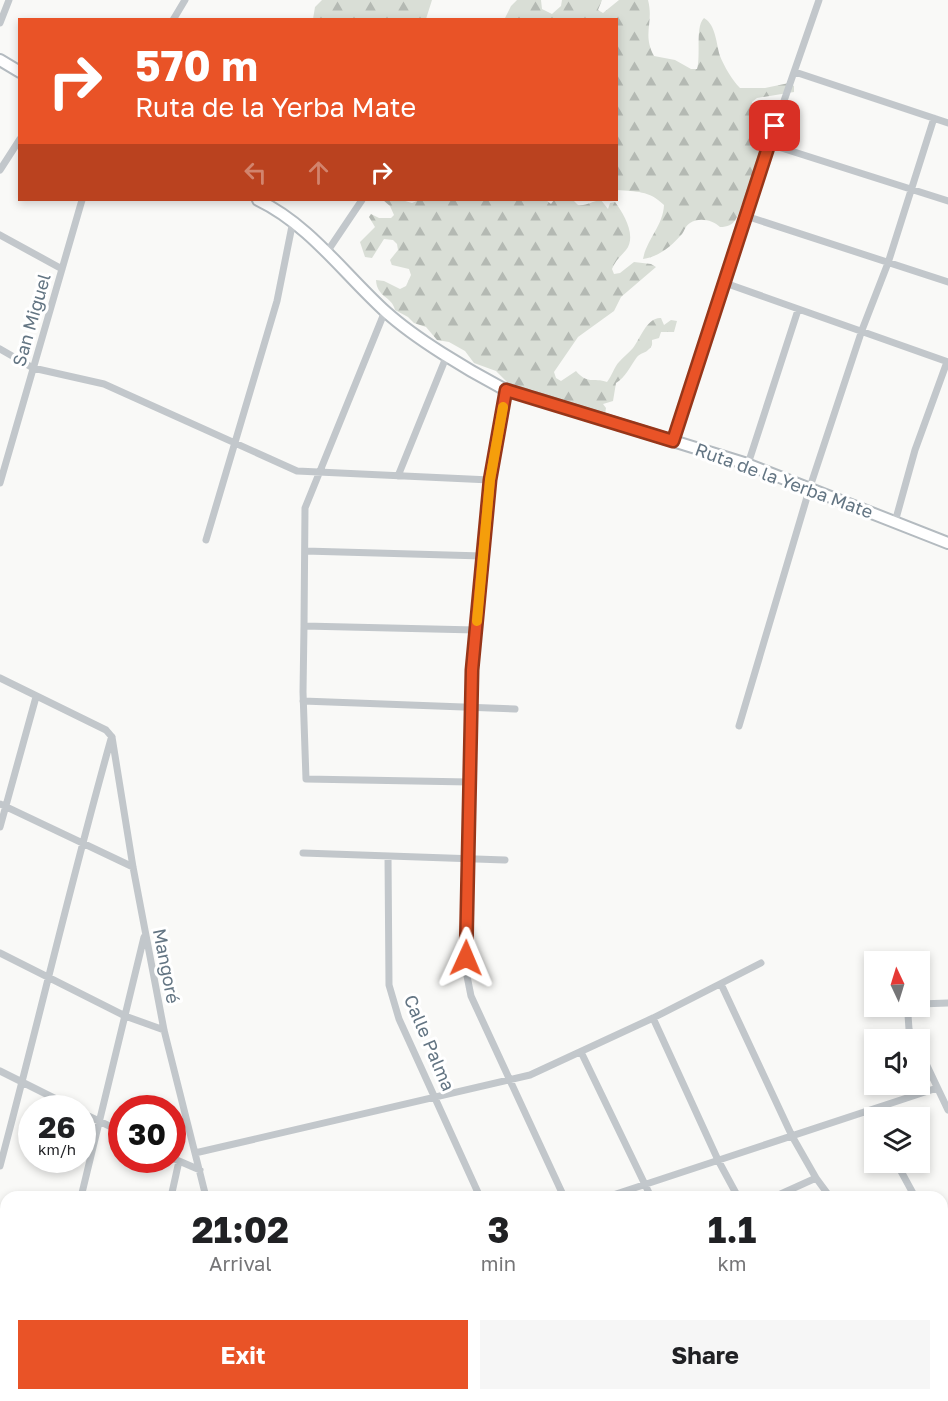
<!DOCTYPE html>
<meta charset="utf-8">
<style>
:root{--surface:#fff;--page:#f6f6f6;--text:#202124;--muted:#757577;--accent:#e95327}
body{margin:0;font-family:"Golos Text",sans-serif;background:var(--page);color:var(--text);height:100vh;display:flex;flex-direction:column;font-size:22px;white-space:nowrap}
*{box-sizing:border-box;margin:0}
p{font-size:20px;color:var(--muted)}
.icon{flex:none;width:33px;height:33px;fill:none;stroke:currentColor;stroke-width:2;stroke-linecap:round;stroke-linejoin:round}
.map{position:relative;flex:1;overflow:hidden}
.details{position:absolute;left:0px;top:1191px;width:948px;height:210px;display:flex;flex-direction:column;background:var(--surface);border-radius:18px 18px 0 0;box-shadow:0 3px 9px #0003}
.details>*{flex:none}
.guide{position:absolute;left:18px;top:18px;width:600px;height:183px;border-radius:0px;box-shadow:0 3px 9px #0003;background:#e95327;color:#fff;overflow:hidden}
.needle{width:39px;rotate:356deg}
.fabs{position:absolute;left:864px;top:951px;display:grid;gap:12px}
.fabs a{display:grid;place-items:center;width:66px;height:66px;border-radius:0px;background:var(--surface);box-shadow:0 3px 9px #0003;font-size:30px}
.speed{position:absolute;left:18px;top:1095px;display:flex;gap:12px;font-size:30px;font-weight:700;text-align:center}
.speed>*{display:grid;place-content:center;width:78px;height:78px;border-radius:50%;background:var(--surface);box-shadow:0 3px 9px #0003;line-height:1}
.speed small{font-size:15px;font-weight:400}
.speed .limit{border:9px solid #d22;background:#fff;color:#111}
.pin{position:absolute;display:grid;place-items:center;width:51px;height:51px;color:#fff;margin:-26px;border-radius:12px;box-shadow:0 3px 9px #0006}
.me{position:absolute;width:66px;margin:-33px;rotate:1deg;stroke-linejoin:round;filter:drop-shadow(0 0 4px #0008)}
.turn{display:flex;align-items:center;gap:21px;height:126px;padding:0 18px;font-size:27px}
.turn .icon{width:78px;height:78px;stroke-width:2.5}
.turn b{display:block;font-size:42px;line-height:51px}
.lanes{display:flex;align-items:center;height:57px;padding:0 18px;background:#0003;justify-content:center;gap:30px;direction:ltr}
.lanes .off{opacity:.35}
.eta{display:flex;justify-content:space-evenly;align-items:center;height:102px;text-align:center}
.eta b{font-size:36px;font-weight:700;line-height:42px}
.cta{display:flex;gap:12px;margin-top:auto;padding:12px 18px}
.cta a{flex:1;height:69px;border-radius:0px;background:var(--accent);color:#fff;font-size:24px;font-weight:700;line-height:69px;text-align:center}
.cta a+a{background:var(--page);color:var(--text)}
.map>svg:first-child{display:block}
.forest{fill:url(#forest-firs)}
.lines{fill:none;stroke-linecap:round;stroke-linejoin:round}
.secondary-casing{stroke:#b4bbc0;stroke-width:14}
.minor{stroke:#c2c7cb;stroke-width:7}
.secondary{stroke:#fff;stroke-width:10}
.route-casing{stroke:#973619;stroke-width:15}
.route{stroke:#e95327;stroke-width:10}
.slow{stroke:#f59e0b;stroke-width:10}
.labels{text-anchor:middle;stroke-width:6;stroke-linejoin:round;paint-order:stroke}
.street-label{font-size:18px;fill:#637583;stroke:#fff}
</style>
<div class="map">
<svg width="948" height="1401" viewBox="0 0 948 1401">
<defs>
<pattern id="forest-firs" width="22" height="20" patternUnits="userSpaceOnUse" patternTransform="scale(1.5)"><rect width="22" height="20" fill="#d9ded6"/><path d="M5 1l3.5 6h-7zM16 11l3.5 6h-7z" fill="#b4b9b3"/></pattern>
</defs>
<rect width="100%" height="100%" fill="#f9f9f7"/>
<path class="forest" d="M 322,0 L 432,0 L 426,19 L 313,19 L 315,7 Z
M 517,0 L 541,0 L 542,9 L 552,14 L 561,6 L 562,0 L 602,0 L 598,10 L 603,13 L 619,0 L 648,0 C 654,23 642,34 654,56 L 675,60 L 691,69 L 697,69 C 701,56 695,26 704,18 C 716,25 716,43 720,56 C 724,66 732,80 740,88 L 765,88 L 789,83 L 794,86 L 794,92 L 757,98 L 752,102 C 752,125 771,136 769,161 C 769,168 761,170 758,176 C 755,183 755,193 753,200 L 742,204 C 737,217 736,227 720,227 C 713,220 699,217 690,223 C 685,226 685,230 682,234 C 672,246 658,257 643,259 C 647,239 663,226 664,205 C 649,190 636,192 617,190 L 616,20 L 504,20 L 511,6 Z
M 383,200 L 402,200 L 412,203 L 419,200 L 546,200 L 551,204 L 554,200 L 573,200 L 578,205 C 587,206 592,201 601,200 L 608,209 L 610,203 L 615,202 C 624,214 637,236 626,250 C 621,256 615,261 612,269 L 614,274 L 620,273 L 634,262 L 651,264 L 656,267 L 621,297 L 614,311 L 578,337 L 554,372 L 556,378 L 561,381 L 576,371 C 588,385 593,377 607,382 C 612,376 614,367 619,362 C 623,357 629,353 633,348 C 640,339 647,317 661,318 L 664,325 L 671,320 L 677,321 L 674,332 L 661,332 L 659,338 L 652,340 C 652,345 653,345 649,349 C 646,353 640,353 637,357 C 631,365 625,378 616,383 L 613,401 L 603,404 L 606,408 L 605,414 L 579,409 L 571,403 L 556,400 L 533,390 L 511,386 L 496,371 L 474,363 L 465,351 L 449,342 L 437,340 L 426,327 L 414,323 L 408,317 L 395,310 C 392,296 377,298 376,280 L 384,281 L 400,289 L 406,286 L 411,275 L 409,269 L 392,265 L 390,260 L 398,250 L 397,244 L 393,240 L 384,239 L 372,258 L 365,257 L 360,242 L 375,227 L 369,217 L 371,214 L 379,218 L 391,218 L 394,215 L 390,206 Z"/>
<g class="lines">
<defs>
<path id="secondary" d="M 0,60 L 20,72
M 258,200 C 310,225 344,274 386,312 C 416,339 466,369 502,388 L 744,463 L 948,543"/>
</defs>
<use href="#secondary" class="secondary-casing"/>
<path class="minor" d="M 173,20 L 185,0
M 0,23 L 9,0
M 795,72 L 948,123
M 769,144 L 948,201
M 0,170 L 20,139
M 746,216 L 948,282
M 0,235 L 62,269
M 327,252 L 362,200
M 725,283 L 948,362
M 0,349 L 33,368 L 104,384 L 297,471 L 490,480
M 506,390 L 490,480 L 472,670 L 467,976 L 471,996 L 564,1197
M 673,441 L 769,144 L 819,0
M 748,464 L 798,310
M 398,476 L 447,355
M 0,483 L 82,200
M 895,522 L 915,450 L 947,362
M 206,540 L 277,301 L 293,221
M 305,551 L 483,556
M 304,626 L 305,508 L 385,311
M 0,678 L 106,730 L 112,737
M 303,701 L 515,709
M 739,726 L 810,487 L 862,330 L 888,263 L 934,118
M 112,737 L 133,867 L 164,1030 L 206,1197
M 469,782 L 306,779 L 303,692 L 304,626 L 476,630
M 0,804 L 133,867
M 0,827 L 36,697
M 303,853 L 505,860
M 388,856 L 389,985 L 399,1019 L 480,1197
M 0,953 L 125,1016 L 164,1030
M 721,984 L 792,1136 L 816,1178
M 920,1004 L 948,1003
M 653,1018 L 718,1160 L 738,1197
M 914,1040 L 909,1029 L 908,1015 L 914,1006
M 920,1051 L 948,1110
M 581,1052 L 651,1197
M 0,1071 L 74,1108
M 868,1111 L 874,1123
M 82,1113 L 122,1132
M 195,1153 L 530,1075 L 653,1018 L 761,963
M 172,1158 L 200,1170
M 896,1162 L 915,1197
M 0,1166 C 38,1024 71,881 111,739
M 81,1197 L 144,937
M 171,1197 L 179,1161
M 607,1197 L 937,1088
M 774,1197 L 816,1178 L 830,1197
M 0,1244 L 6,1245
M 942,1246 L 948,1257
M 942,1360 L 948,1369
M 412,1395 L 416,1401
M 508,1395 L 512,1401
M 693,1395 L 697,1401
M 784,1395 L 789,1401
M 876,1395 L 881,1401
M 241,1401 L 251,1395
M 468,1401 L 477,1395
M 641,1401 L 649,1395
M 738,1401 L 746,1395"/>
<use href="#secondary" class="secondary"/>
</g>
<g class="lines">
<defs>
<path id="route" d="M 466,958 L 472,670 L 490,480 L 506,390 L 673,441 L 775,126"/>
</defs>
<use href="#route" class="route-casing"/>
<use href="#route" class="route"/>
<path class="slow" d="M 477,621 L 490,480 L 503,407"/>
</g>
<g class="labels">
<g class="street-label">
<text transform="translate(32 320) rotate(-74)" y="6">San Miguel</text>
<text transform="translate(784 481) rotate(20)" y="6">Ruta de la Yerba Mate</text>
<text transform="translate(166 966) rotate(79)" y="6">Mangoré</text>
<text transform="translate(429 1043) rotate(67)" y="6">Calle Palma</text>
</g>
</g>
</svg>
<div class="fabs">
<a><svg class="needle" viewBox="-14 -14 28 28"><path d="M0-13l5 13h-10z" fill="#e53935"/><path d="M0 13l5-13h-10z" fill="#757577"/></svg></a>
<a><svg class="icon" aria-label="sound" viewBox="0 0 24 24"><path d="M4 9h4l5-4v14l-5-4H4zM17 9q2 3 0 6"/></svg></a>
<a><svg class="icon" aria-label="layers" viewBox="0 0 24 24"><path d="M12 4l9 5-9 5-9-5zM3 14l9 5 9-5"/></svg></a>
</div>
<div class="speed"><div>26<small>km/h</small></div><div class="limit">30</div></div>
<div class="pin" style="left:775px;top:126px;background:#d93025"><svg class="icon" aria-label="arrive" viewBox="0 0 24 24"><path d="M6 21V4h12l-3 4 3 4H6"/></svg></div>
<svg class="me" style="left:466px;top:958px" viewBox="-20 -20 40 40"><path d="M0-17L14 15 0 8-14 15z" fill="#e95327" stroke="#fff" stroke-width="4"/></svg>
<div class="guide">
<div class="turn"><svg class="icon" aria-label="right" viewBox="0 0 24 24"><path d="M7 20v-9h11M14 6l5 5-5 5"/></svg><div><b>570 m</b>Ruta de la Yerba Mate</div></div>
<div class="lanes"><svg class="icon off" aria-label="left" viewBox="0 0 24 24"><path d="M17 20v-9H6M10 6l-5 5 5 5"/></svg><svg class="icon off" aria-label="ahead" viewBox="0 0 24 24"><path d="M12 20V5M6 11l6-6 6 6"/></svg><svg class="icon" aria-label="right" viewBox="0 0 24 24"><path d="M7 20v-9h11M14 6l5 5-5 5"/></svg></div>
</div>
<section class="details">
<div class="eta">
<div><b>21:02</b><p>Arrival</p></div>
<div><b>3</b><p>min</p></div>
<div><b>1.1</b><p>km</p></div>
</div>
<div class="cta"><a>Exit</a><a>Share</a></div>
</section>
</div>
